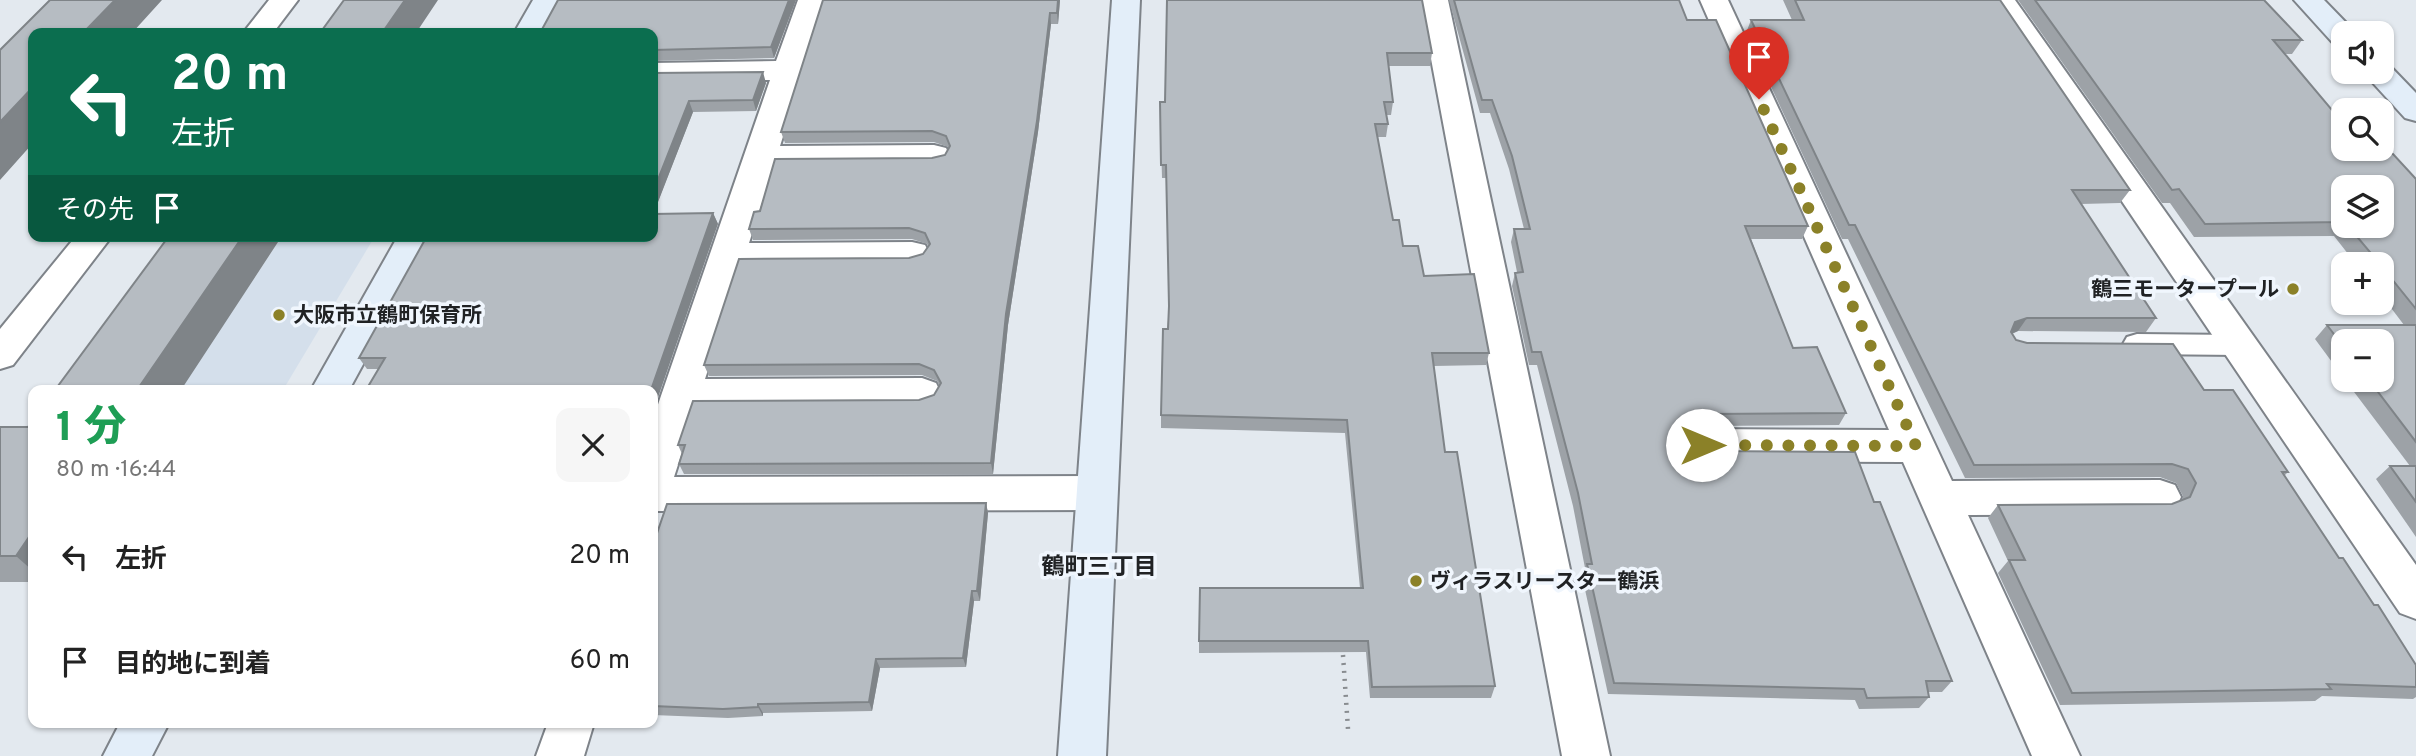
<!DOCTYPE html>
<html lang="ja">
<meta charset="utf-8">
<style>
:root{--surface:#fff;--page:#f6f6f6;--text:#222;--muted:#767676}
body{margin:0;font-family:Overpass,"Noto Sans JP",sans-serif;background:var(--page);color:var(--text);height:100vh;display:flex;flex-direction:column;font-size:26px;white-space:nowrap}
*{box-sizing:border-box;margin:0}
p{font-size:23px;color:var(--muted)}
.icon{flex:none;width:38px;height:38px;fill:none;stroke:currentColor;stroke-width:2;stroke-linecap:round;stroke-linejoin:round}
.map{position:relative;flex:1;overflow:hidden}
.side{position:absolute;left:28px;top:385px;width:630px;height:343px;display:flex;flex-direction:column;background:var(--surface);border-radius:14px;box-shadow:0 2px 5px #0004}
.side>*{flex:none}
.top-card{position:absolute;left:28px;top:28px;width:630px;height:214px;border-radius:14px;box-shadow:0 2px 5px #0004;background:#0b6e4f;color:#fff;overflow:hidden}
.fabs{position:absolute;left:2331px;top:21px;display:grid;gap:14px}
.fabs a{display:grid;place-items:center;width:63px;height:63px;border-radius:14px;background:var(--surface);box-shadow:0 2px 5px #0004;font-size:35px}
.pin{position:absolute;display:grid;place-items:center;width:60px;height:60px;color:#fff;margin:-72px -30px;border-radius:50% 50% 50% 0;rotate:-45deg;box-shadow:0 0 7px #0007}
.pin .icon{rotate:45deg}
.me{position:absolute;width:77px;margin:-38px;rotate:90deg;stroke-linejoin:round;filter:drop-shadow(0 0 5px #0008)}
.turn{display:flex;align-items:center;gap:24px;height:147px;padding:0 28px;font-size:32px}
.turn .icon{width:91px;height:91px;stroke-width:2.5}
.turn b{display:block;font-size:49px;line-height:60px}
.then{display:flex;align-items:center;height:66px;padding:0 28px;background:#0003;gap:14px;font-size:26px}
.round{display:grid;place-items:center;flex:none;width:74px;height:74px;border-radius:14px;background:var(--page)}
.head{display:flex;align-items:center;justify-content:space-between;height:119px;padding:0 28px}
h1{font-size:42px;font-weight:800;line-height:52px;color:#1e9e55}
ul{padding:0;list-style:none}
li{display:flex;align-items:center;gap:21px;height:105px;padding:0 28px}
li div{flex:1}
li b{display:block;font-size:26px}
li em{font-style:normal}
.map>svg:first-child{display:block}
.built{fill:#d4dfeb}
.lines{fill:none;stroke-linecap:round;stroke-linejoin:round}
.lane-casing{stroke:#7e8389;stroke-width:4}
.street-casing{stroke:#7e8389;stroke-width:4}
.secondary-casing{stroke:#7e8389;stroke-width:4}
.path{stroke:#888c90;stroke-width:4.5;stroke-dasharray:2 6;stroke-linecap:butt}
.lane{fill:#fff;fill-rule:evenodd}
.street{fill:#fff;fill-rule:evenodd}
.secondary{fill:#e3eef9;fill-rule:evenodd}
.wall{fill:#9da2a7;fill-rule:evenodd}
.shaded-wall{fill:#7f8488}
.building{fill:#b6bcc2;stroke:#7f8488;stroke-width:2}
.route{stroke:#8b8128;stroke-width:12;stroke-dasharray:0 21.6}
.poi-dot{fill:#8b8128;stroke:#f0f6fd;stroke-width:2.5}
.labels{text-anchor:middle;stroke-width:7;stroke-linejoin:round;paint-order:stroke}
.poi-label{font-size:21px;font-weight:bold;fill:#202224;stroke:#f0f6fd;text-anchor:start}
.neighbourhood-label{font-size:23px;font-weight:bold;fill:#202224;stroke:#f0f6fd}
</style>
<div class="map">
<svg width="2416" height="756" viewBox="0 0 2416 756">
<rect width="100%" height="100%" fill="#e3e9ef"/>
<path class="built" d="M 279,241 L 372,241 L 283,390 L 180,390 Z"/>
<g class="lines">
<defs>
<path id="lane" d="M 2137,334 L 2239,335 L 2249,338 L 2253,345 L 2249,352 L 2239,355 L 2137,354 L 2127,351 L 2123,344 L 2127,337 Z"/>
<path id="street" d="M 269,0 L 298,0 L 273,33 L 243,33 Z
M 798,0 L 826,0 L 780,146 L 934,145 L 946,148 L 950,156 L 946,164 L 934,167 L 773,168 L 749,243 L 912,242 L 925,245 L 930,254 L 925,263 L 912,266 L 741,268 L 705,379 L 922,378 L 936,383 L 941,393 L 936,403 L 922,408 L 696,409 L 674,477 L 1096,476 L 1111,481 L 1117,493 L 1111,505 L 1096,510 L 653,511 L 653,419 L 770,80 L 654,81 L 653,63 L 776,61 Z
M 1420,0 L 1448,0 L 1610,756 L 1562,756 Z
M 1700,0 L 1728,0 L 1952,481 L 2160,480 L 2175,485 L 2181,497 L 2175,509 L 2160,514 L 1968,515 L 2080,756 L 2032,756 L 1903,462 L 1702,461 L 1688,456 L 1682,445 L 1688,434 L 1702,429 L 1889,430 Z
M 1986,0 L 2015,0 L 2416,565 L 2416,619 L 2400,613 Z
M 76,236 L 112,236 L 13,365 L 0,369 L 0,329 Z
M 548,723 L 594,723 L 584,756 L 536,756 Z"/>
<path id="secondary" d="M 533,0 L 561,0 L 544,33 L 514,33 Z
M 1112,0 L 1140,0 L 1106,756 L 1058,756 Z
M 2294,0 L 2324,0 L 2356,33 L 2343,33 L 2343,45 L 2332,42 Z
M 2382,64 L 2389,65 L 2416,93 L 2416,121 L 2405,118 L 2363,72 L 2382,72 Z
M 398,236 L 433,236 L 349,390 L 311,390 Z
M 120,723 L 169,723 L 152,756 L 103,756 Z"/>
</defs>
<use href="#lane" class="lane-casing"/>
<use href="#street" class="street-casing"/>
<use href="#secondary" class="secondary-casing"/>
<path class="path" d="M 1343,655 L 1348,729"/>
<use href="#lane" class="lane"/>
<use href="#street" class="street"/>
<use href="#secondary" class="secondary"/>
</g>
<path class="wall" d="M 558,0 L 796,0 L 774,58 L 653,61 L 653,33 Z
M 823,0 L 1060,0 L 1058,24 L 1051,24 L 1038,132 L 1008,325 L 993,474 L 684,474 L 679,464 L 682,454 L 678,445 L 919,400 L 934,395 L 939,386 L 937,381 L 922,375 L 709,376 L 704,365 L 909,258 L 923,254 L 928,246 L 927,244 L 912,239 L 753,240 L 749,229 L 760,211 L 945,155 L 949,148 L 948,147 L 934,142 L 785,143 L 781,132 Z
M 1167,0 L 1432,53 L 1430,66 L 1388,66 L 1393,102 L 1391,115 L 1386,115 L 1388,124 L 1386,137 L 1377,137 L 1393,220 L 1403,246 L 1424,276 L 1489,353 L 1486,365 L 1434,366 L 1445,452 L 1495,686 L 1491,698 L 1370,698 L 1366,652 L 1199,653 L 1199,641 L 1360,588 L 1345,433 L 1161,428 L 1161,415 L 1169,306 L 1166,178 L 1162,178 L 1160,102 L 1165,102 Z
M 1449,0 L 1679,0 L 1687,20 L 1808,226 L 1802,239 L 1751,239 L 1793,348 L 1846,413 L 1839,425 L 1702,426 L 1685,434 L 1693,446 L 1874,502 L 1952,681 L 1942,692 L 1928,692 L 1929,697 L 1919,708 L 1859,709 L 1855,700 L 1608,694 L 1582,576 L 1585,568 L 1573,506 L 1537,365 L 1529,365 L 1512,286 L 1515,273 L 1517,272 L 1511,242 L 1514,229 L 1524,229 L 1509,169 L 1490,113 L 1480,113 Z
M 1783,0 L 2000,0 L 2130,190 L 2120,203 L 2081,204 L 2156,318 L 2146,332 L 2018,331 L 2012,334 L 2016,340 L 2204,390 L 2288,472 L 2284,476 L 2339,558 L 2416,665 L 2416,697 L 2413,699 L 2322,696 L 2315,701 L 2060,705 L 1998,573 L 2008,561 L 1988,518 L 1998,505 L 2172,504 L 2182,500 L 2183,496 L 2176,483 L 2160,477 L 1965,478 L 1848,239 L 1842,239 L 1746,33 L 1751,20 L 1792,20 Z
M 2018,0 L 2264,0 L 2302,40 L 2292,54 L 2284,54 L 2369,154 L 2416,179 L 2416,537 L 2376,479 L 2390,466 L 2410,466 L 2345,380 L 2382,380 L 2343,341 L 2343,377 L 2315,339 L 2327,325 L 2404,325 L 2382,296 L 2382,264 L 2356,264 L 2334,236 L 2194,237 L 2170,203 L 2162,203 ZM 2343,187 L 2382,226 L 2343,226 Z
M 653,73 L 766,83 L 756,111 L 693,112 L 653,214 L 713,213 L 718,224 L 378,369 L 367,369 L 359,358 Z
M 33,420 L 33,582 L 0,582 L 0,427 L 28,427 Z
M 986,503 L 988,513 L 980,601 L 974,601 L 966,667 L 880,668 L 872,711 L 763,713 L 763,716 L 728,718 L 653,715 L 653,545 Z"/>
<path class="shaded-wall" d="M 115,0 L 162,0 L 132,33 L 83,33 Z
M 405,0 L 438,0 L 416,33 L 382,33 Z
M 789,0 L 796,0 L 774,58 L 771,47 Z
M 1058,0 L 1060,0 L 1058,24 L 1057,13 Z
M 1050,13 L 1051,24 L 1038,132 L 1008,325 L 993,474 L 991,463 L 1006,314 Z
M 763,72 L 766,83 L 756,111 L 753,100 Z
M 33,87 L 33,143 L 0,180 L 0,122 Z
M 689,101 L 693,112 L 653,215 L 653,192 Z
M 713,213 L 718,224 L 653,412 L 653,390 L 651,390 Z
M 243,236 L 282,236 L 181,390 L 137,390 Z
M 2027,318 L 2018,331 L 2006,336 L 2015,322 Z
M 1708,414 L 1702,426 L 1686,433 L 1691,420 Z
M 986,503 L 988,513 L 980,601 L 977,591 Z
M 31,534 L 33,536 L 33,571 L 16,556 Z
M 972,591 L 974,601 L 966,667 L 963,658 Z
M 876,659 L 880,668 L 872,711 L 869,702 Z
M 758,704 L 763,713 L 763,716 L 758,707 Z"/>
<path class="building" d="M 50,0 L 115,0 L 83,33 L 33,33 L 33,87 L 0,122 L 0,50 Z
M 344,0 L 405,0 L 382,33 L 320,33 Z
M 558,0 L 789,0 L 771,47 L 653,50 L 653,33 L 540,33 Z
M 823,0 L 1058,0 L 1057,13 L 1050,13 L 1037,121 L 1006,314 L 991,463 L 679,464 L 685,445 L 678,445 L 693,401 L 919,400 L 934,395 L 941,383 L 934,370 L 919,364 L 704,365 L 739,259 L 909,258 L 923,254 L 930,244 L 925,233 L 909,228 L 749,229 L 754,212 L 760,211 L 775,159 L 932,158 L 945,155 L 950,146 L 946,136 L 932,131 L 781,132 Z
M 1167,0 L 1422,0 L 1432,53 L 1387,53 L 1393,102 L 1384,102 L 1388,124 L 1375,124 L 1393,220 L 1399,220 L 1403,246 L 1418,246 L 1424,276 L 1474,274 L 1489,353 L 1432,353 L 1445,452 L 1457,452 L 1495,686 L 1372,687 L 1368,641 L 1199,641 L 1200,588 L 1363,588 L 1347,420 L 1161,415 L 1163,329 L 1168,329 L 1169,306 L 1166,165 L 1161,165 L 1160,102 L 1165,102 Z
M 1454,0 L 1679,0 L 1687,20 L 1716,20 L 1808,226 L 1745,226 L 1793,348 L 1817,347 L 1846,413 L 1708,414 L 1691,420 L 1685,434 L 1693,446 L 1708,451 L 1855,452 L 1874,502 L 1880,502 L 1952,681 L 1926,681 L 1929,697 L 1867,698 L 1864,689 L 1614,683 L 1587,564 L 1592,564 L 1578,493 L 1541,352 L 1532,352 L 1515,273 L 1523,272 L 1514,229 L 1530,229 L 1512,156 L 1492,100 L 1482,100 Z
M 1795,0 L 2000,0 L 2130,190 L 2072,190 L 2156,318 L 2027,318 L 2015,322 L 2011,332 L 2016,340 L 2027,343 L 2173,344 L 2204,390 L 2233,390 L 2288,472 L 2282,472 L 2339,558 L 2343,558 L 2374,605 L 2378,605 L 2416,665 L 2416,687 L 2327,684 L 2331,689 L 2072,693 L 2009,560 L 2025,560 L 1998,505 L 2172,504 L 2190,497 L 2196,483 L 2188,469 L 2172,464 L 1974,465 L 1855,225 L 1849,225 L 1751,20 L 1804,20 Z
M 2035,0 L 2264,0 L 2302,40 L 2273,40 L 2343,123 L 2343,149 L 2365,149 L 2369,154 L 2393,154 L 2416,179 L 2416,309 L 2382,267 L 2382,264 L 2380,264 L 2348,226 L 2382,226 L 2382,187 L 2343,187 L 2343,222 L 2205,224 L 2179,189 L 2172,190 Z
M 763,72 L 753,100 L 689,101 L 653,192 L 653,73 Z
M 713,213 L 651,390 L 366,390 L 385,358 L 359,358 L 427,236 L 653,236 L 653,214 Z
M 169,236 L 243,236 L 137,390 L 55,390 Z
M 2327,325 L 2416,325 L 2416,442 L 2369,380 L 2382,380 L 2382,341 L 2343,341 L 2343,346 Z
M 33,420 L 33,534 L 31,534 L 16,556 L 0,556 L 0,427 L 28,427 Z
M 2390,466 L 2416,466 L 2416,502 Z
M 986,503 L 977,591 L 972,591 L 963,658 L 876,659 L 869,702 L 758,704 L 758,707 L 723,709 L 653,706 L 653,545 L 667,504 Z"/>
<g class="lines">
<path class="route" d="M 1702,445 L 1916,446 L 1759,99"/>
</g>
<g class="poi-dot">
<circle cx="2293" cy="289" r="7"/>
<circle cx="279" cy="315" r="7"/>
<circle cx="1416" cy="581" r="7"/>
</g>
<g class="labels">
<g class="poi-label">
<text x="2279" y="296" text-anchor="end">鶴三モータープール</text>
<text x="293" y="322">大阪市立鶴町保育所</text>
<text x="1430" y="588">ヴィラスリースター鶴浜</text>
</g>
<g class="neighbourhood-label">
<text x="1099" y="574">鶴町三丁目</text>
</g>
</g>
</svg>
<div class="fabs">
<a><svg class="icon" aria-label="sound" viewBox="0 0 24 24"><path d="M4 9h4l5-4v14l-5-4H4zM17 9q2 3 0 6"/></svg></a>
<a><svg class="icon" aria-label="search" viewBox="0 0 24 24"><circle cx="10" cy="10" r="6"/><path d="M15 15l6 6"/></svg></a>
<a><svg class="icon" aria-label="layers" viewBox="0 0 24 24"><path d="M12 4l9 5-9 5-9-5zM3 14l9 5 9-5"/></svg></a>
<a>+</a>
<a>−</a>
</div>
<div class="pin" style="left:1759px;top:99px;background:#d93025"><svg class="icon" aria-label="arrive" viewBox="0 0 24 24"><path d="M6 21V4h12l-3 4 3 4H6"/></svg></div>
<svg class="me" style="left:1702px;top:445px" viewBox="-20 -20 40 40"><circle r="19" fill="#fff"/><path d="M0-13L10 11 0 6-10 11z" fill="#8b8128"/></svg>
<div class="top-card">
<div class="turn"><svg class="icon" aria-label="left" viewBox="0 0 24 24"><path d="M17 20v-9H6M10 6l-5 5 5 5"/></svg><div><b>20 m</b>左折</div></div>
<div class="then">その先<svg class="icon" aria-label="arrive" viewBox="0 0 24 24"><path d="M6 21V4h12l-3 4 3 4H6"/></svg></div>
</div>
<section class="side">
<div class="head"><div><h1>1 分</h1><p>80 m · 16:44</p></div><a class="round"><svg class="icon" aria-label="close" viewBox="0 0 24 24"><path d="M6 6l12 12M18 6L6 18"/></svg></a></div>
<ul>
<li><svg class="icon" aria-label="left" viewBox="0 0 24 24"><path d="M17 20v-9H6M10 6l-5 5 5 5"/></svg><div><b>左折</b></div><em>20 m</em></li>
<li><svg class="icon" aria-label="arrive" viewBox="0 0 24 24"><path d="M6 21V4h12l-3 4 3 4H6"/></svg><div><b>目的地に到着</b></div><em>60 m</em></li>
</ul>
</section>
</div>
